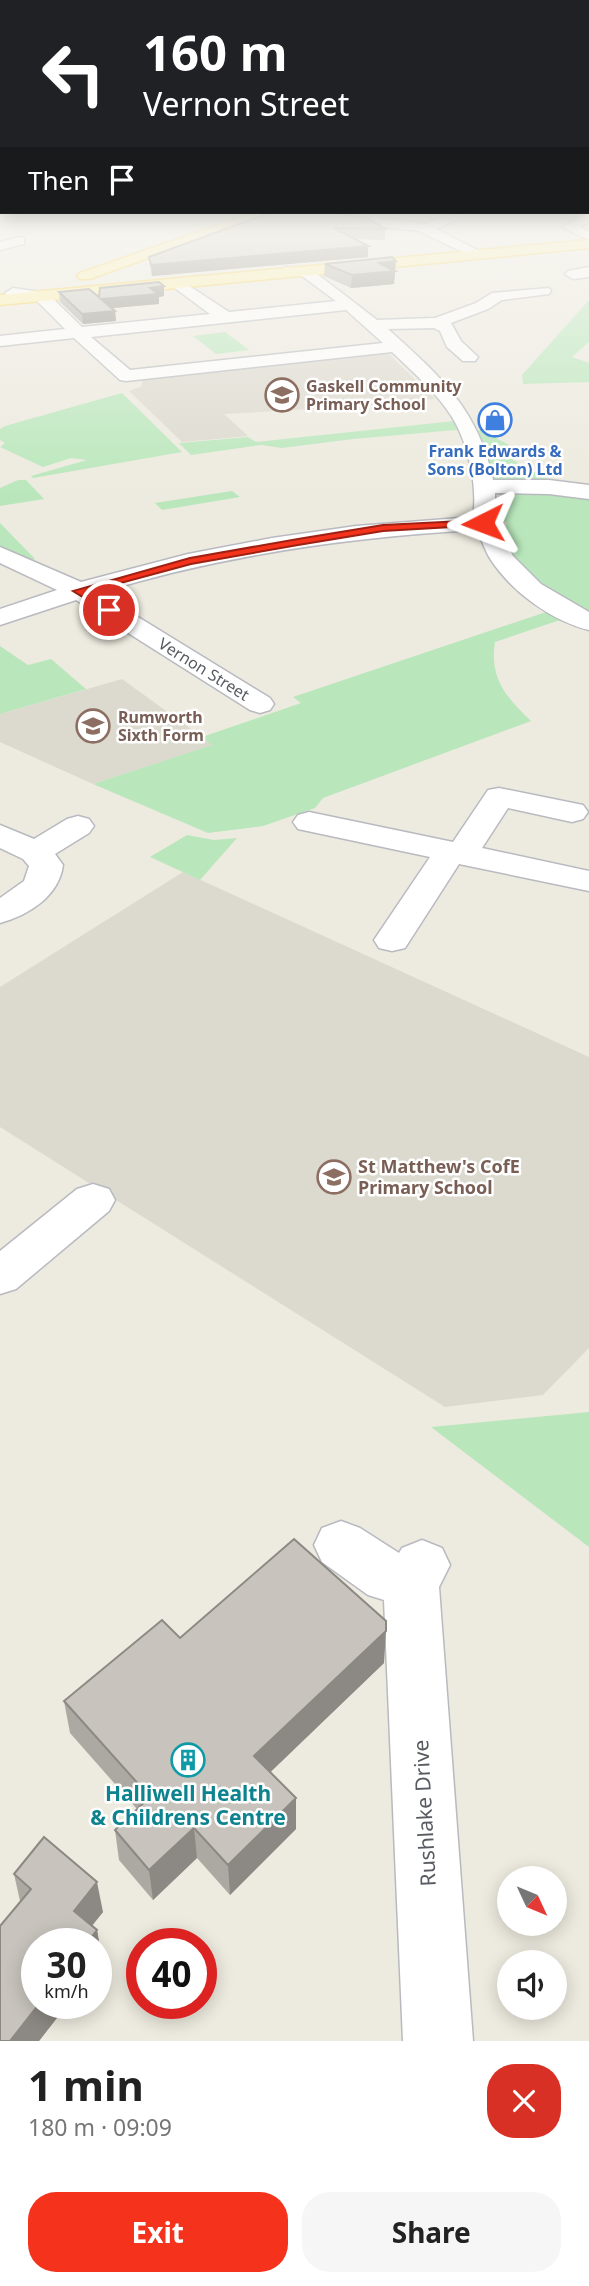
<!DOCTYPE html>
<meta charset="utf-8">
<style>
:root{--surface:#fff;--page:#f6f6f6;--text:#222;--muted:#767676;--accent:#f5331d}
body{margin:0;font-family:"Noto Sans",sans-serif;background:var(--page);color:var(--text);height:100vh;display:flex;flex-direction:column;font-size:26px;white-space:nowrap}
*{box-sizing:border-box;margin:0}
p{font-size:23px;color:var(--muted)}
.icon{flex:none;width:38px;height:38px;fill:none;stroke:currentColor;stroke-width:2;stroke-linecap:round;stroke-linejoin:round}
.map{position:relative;height:2041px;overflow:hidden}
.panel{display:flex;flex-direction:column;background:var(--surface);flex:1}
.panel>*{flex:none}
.banner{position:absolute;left:0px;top:0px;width:590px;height:214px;box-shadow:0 4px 18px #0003;background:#202124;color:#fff;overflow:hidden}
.needle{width:46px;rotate:134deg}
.fabs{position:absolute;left:497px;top:1866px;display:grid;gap:14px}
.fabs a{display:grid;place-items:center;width:70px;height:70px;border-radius:50%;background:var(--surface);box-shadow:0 4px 18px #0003;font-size:35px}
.speed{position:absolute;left:21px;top:1928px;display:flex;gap:14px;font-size:35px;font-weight:700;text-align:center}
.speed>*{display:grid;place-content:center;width:91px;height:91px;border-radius:50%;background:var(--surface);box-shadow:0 4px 18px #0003;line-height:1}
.speed small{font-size:18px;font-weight:400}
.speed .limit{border:10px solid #d22;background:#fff;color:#111}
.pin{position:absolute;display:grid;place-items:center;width:60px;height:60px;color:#fff;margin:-30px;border:4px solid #fff;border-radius:50%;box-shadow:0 2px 7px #0007}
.me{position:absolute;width:77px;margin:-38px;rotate:267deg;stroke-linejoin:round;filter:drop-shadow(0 0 5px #0008)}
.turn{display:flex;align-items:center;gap:24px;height:147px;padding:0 28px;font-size:32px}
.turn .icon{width:91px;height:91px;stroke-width:2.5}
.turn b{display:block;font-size:49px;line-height:60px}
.then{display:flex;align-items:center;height:66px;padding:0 28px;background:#0003;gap:14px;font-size:26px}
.round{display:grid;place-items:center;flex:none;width:74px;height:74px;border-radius:28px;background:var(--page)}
.summary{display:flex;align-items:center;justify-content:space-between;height:119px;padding:0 28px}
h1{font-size:42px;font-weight:700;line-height:52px}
.cta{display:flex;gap:14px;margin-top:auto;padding:14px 28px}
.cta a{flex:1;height:80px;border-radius:28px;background:var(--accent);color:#fff;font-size:28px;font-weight:700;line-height:80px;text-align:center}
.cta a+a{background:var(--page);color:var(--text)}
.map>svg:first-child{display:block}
.education{fill:#dcd9ce}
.green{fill:#b9e7bb}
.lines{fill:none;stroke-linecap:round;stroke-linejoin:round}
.minor-casing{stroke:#b8bac0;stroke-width:3}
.major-casing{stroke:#fbce4a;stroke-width:3}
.minor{fill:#fff;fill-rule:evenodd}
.major{fill:#fff2a3;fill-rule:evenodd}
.wall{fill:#aca9a3}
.shaded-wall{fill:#8c8984}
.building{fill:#c8c4bd;stroke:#8c8984;stroke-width:2}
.route{fill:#f5331d;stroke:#9f2113;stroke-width:2}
.labels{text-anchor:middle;stroke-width:5;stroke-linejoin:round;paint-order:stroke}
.far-education-label{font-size:16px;font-weight:bold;fill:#785e54;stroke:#fff;text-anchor:start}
.far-shop-label{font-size:16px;font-weight:bold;fill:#366cbe;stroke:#fff}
.far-street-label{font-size:16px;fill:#585c62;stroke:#fff}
.education-label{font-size:18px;font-weight:bold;fill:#785e54;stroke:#fff;text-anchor:start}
.near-culture-label{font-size:21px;font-weight:bold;fill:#0d838f;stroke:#fff}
.near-street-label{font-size:21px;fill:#585c62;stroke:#fff}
</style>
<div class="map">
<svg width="589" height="2041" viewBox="0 0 589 2041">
<rect width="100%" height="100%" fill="#edeadf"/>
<path class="education" d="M 386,351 L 435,399 L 411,401 L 413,403 L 224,414 L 248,436 L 182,442 L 129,391 L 142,386 L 142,379 Z
M 122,679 L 213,745 L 93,784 L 0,742 L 0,714 Z
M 183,872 L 589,1057 L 589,1348 L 543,1395 L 445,1407 L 0,1127 L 0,987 Z"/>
<path class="green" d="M 589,300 L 589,342 L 572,357 L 589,363 L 589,382 L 523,384 L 522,375 Z
M 225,332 L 249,350 L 216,354 L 193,336 Z
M 122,393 L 182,452 L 33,478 L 31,476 L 87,460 L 71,458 L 43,467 L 0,447 L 5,443 L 0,440 L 0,429 L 5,426 Z
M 464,420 L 467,429 L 353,439 L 282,448 L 261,445 L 191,455 L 179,443 L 248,437 L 256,442 Z
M 481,430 L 524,453 L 513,460 L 564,488 L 483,486 L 468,431 Z
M 18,480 L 26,480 L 44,499 L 0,506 L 0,488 Z
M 521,490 L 589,497 L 589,612 C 565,600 493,558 507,523 L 497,516 L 500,497 Z
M 232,491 L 240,497 L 162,510 L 155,503 Z
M 0,523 L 35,559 L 20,563 L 0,553 Z
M 552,610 L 566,618 L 495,642 C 489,678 506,697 531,721 L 323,798 L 315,808 L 263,826 L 208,833 L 93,784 L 212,745 L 202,737 L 301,703 L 293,697 Z
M 0,646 L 28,665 L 51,659 L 86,689 L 0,714 Z
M 187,835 L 214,840 L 237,838 L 200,880 L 150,857 Z
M 589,1412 L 589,1547 L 431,1427 Z"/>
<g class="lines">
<defs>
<path id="minor" d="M 289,212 L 327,212 L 425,224 L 457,212 L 474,212 L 436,229 L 485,254 L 483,257 L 473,257 L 419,231 L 296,216 Z
M 589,213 L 589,222 L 580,227 L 589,231 L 589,240 L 562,227 Z
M 19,237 L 24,238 L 24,244 L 0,250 L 0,242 Z
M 286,267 L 312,270 L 377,320 L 435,318 L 476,303 L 492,293 L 549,288 L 551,291 L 549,294 L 502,300 L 488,309 L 451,323 L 461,341 L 478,357 L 475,361 L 463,361 L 447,347 L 440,331 L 434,328 L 388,329 C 439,375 479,410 493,480 L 549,480 L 589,485 L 589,499 L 549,494 L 495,493 L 495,522 L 513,556 L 541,584 L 589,612 L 589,630 C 552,621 512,592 491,560 C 485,551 482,540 477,530 C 349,537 222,555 99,593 L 270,698 L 274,704 L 270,710 L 260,713 L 250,710 L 76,600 L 0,625 L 0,609 L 57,590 L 0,563 L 0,547 L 81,582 L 188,554 L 272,538 L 356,526 L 473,517 C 478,486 468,443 452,417 C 437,393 413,372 392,352 L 126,381 L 120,380 L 74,338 L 0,346 L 0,336 L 65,329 L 36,300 L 7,296 L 5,293 L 13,288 L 47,293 L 82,327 L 210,314 L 172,286 L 169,283 L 177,278 L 229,312 L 336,301 L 302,276 L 281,274 L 279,271 ZM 346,310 L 383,343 L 130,370 L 91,337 Z
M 589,267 L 589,277 L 573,279 L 565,274 L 568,271 Z
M 499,788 L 583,805 L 588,812 L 583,819 L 572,822 L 508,808 L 482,848 L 589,871 L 589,891 L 459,864 L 405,948 L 392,951 L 379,948 L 374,940 L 430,857 L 298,829 L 293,822 L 298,815 L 309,812 L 453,842 L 488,790 Z
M 78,816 L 89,819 L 94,826 L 89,833 L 55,854 L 63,865 C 59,896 29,915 0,923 L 0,898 L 24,881 L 29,866 L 23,859 L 0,848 L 0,825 L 34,839 L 67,819 Z
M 93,1184 L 109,1189 L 115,1200 L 109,1211 L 16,1289 L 0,1294 L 0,1251 L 77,1189 Z
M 341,1521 L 360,1528 L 399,1553 L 402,1548 L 422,1540 L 442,1548 L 450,1565 L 439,1587 L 473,2041 L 403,2041 L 384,1600 L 368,1595 L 322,1562 L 314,1545 L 322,1528 Z"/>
<path id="major" d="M 256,212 L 275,212 L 90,279 L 80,279 L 77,276 L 80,273 Z
M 589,240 L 589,248 L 0,305 L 0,295 Z"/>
</defs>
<use href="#minor" class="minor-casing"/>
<use href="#major" class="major-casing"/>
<use href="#minor" class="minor"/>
<use href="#major" class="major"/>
</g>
<path class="wall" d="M 272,212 L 385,229 L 385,240 L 355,239 L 368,246 L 368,257 L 152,276 L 149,257 Z
M 325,264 L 396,274 L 395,274 L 394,284 L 351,288 L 324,276 Z
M 164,286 L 164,296 L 159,297 L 159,304 L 112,308 L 115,311 L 116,321 L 83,324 L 60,302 L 59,292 L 99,297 Z
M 180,1638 L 384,1663 L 270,1772 L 296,1829 L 230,1895 L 197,1858 L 153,1900 L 119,1860 L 115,1830 L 137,1809 L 70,1733 L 64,1701 Z
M 14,1874 L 103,1912 L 92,1926 L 97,1930 L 102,1959 L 39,2041 L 0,2041 L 20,1901 Z"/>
<path class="shaded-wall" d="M 368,246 L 368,257 L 152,276 L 151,265 Z
M 396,261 L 394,284 L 351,288 L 352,275 L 379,263 Z
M 164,286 L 164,296 L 159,297 L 159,304 L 102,309 L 101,299 L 150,288 Z
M 115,311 L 116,321 L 83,324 L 82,314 Z
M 386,1631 L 384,1663 L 255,1787 L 254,1756 Z
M 296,1798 L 296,1829 L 230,1895 L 228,1865 Z
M 194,1828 L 197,1858 L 153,1900 L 149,1870 Z
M 97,1882 L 103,1912 L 80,1940 L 74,1911 Z
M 97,1930 L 102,1959 L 96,1967 L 96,1944 L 86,1944 Z
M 39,2004 L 68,2004 L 39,2041 L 10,2041 Z"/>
<path class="building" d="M 272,212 L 323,212 L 365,217 L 385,229 L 334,228 L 368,246 L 151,265 L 149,257 Z
M 392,257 L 396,261 L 379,263 L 395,271 L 352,275 L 325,264 Z
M 159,282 L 164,286 L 150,288 L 158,294 L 101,299 L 115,311 L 82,314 L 59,292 L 89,289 L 99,297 L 100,288 Z
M 294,1539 L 386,1621 L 386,1631 L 254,1756 L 296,1798 L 228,1865 L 194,1828 L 149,1870 L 115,1830 L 150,1797 L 64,1701 L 162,1620 L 180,1638 Z
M 44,1837 L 97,1882 L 74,1911 L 97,1930 L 86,1944 L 37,1944 L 37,2004 L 39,2004 L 10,2041 L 0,2041 L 0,1926 L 31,1889 L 14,1874 Z"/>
<linearGradient id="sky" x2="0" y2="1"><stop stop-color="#8ac0f1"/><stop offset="0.42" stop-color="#f7f6f1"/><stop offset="1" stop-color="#f7f6f1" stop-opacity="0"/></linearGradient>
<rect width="589" height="494" fill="url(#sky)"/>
<path class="route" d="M 483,520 L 486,521 L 486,525 L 383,531 L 298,545 L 191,564 L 87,592 L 113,608 L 115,610 L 109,613 L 73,591 L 190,558 L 298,539 L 383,525 Z"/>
<defs>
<symbol id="school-ring" viewBox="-11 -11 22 22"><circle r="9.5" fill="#fff" stroke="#8d6e63" stroke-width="1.5"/><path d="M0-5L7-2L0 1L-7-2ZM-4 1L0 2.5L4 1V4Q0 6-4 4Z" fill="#8d6e63"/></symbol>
<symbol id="shop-ring" viewBox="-11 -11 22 22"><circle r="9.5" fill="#fff" stroke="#3f7fe0" stroke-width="1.5"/><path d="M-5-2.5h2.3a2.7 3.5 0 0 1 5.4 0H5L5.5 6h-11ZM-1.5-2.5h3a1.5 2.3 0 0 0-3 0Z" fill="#3f7fe0"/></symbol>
<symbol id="university-ring" viewBox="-11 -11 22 22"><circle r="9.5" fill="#fff" stroke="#8d6e63" stroke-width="1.5"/><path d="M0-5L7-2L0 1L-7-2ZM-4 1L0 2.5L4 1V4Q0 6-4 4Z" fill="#8d6e63"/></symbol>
<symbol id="building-ring" viewBox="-11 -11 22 22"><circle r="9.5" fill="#fff" stroke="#0f9aa8" stroke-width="1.5"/><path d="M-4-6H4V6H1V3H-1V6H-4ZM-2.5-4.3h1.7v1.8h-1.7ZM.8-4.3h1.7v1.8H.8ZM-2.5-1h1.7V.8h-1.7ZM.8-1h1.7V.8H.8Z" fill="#0f9aa8"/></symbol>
</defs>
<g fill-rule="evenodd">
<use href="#school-ring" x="263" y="376" width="38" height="38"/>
<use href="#shop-ring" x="476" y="401" width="38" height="38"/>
<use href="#university-ring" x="74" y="707" width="38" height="38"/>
<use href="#school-ring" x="315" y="1158" width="38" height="38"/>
<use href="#building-ring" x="169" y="1741" width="38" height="38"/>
</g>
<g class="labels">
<g class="far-education-label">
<text x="306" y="392">Gaskell Community<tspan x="306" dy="18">Primary School</tspan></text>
<text x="118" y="723">Rumworth<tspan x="118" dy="18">Sixth Form</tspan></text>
</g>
<g class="far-shop-label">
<text x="495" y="457">Frank Edwards &amp;<tspan x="495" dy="18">Sons (Bolton) Ltd</tspan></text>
</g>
<g class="far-street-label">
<text transform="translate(204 669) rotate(32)" y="6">Vernon Street</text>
</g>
<g class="education-label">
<text x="358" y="1173">St Matthew's CofE<tspan x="358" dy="21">Primary School</tspan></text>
</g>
<g class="near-culture-label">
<text x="188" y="1801">Halliwell Health<tspan x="188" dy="24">&amp; Childrens Centre</tspan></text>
</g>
<g class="near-street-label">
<text transform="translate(425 1813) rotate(-93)" y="7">Rushlake Drive</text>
</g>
</g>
</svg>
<div class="fabs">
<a><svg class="needle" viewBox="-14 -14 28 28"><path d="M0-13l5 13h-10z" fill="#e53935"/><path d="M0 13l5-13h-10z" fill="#767676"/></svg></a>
<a><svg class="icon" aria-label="sound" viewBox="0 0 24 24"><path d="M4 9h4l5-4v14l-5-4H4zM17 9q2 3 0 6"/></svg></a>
</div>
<div class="speed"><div>30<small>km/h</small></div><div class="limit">40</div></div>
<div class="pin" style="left:109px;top:610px;background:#d93025"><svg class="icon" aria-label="arrive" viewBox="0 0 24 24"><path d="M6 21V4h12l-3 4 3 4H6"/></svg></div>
<svg class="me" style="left:483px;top:523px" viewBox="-20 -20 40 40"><path d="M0-17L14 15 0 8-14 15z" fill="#f5331d" stroke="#fff" stroke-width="4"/></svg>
<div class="banner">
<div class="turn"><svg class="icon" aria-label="left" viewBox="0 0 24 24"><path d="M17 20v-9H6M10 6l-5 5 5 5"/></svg><div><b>160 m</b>Vernon Street</div></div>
<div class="then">Then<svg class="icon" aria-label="arrive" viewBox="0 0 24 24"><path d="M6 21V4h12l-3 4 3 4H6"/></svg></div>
</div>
</div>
<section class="panel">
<div class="summary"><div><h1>1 min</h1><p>180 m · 09:09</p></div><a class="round" style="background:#d93025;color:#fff"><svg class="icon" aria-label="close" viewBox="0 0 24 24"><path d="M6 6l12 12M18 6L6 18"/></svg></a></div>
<div class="cta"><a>Exit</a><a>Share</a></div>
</section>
